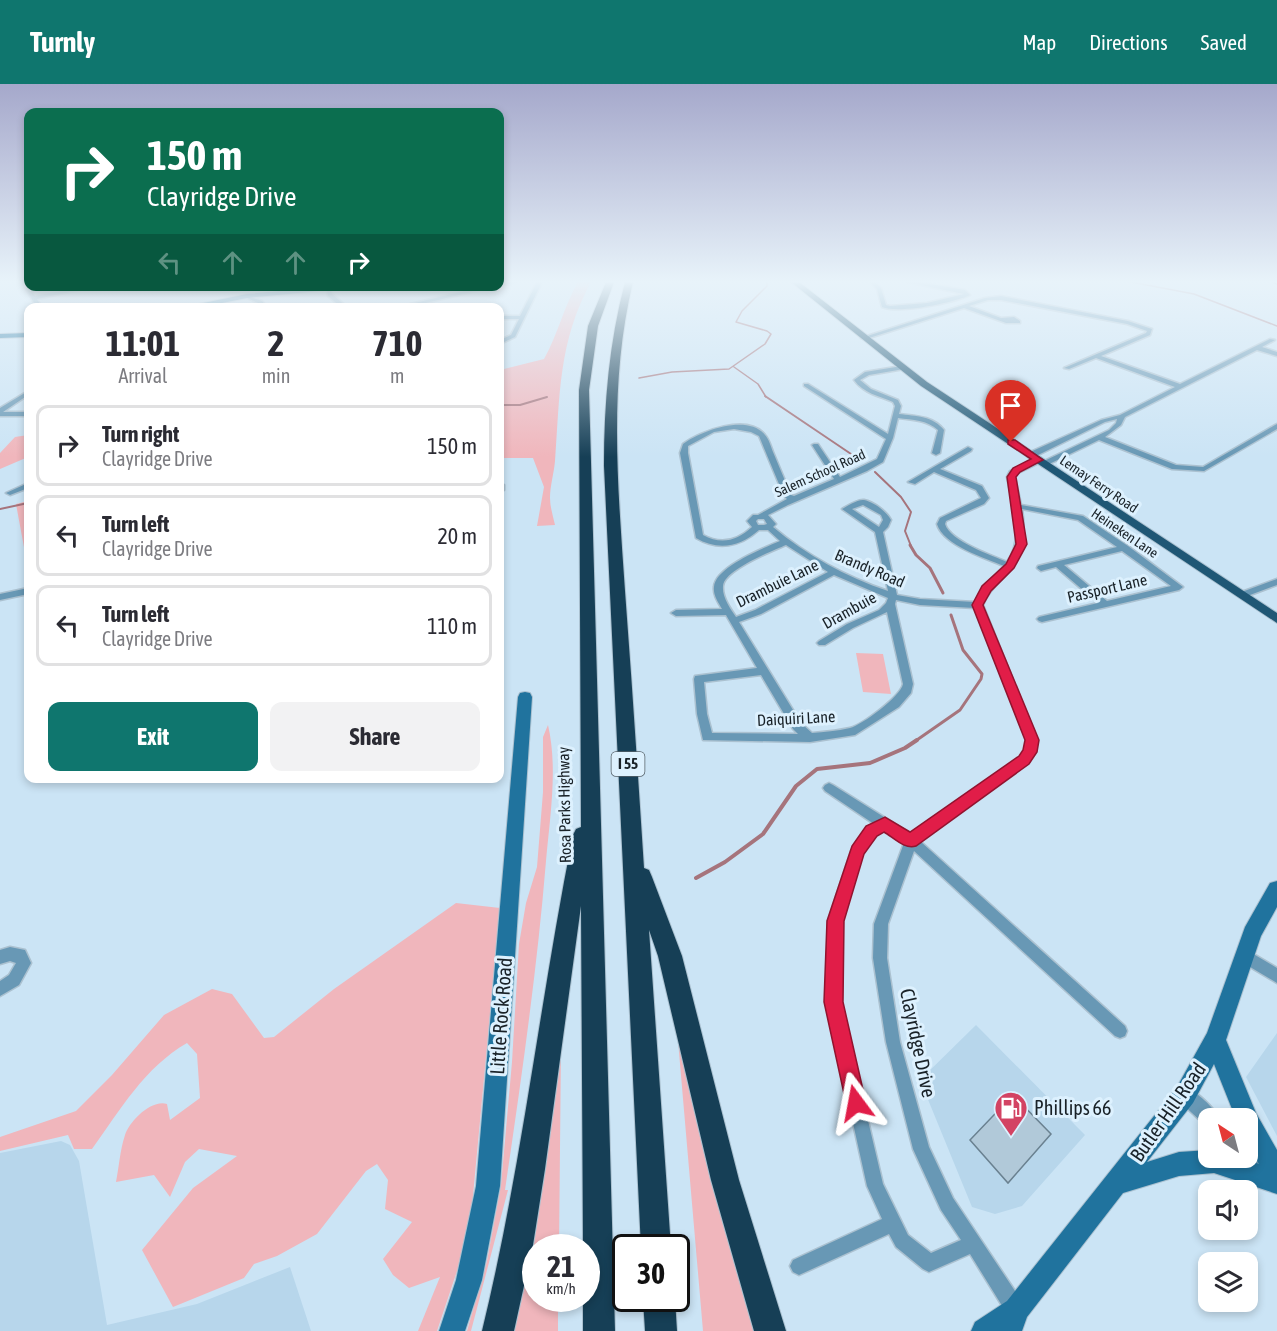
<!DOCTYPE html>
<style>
:root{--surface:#fff;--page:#f2f2f3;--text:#2b2b33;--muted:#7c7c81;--line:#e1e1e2;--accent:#0f766e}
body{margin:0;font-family:"Asap Condensed",sans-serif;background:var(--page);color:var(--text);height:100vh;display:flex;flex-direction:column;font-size:22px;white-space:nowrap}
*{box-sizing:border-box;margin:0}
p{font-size:20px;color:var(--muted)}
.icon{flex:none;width:33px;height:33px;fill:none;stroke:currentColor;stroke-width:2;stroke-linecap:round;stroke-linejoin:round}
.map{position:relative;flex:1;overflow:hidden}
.side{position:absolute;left:24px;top:219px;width:480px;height:480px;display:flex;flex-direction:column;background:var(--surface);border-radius:12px;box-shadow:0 3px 9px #0003}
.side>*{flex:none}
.guide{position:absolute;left:24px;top:24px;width:480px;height:183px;border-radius:12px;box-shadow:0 3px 9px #0003;background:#0b6e4f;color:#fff;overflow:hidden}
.needle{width:39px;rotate:324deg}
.fabs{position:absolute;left:1198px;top:1024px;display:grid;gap:12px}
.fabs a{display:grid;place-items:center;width:60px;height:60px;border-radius:12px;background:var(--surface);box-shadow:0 3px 9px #0003;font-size:30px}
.speed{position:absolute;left:522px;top:1150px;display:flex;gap:12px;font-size:30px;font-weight:700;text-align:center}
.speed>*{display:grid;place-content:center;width:78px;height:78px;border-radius:50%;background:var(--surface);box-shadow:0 3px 9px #0003;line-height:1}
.speed small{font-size:15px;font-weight:400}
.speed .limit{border:3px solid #111;border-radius:9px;background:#fff;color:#111}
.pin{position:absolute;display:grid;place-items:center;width:51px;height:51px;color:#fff;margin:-62px -26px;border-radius:50% 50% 50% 0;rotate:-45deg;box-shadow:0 0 6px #0007}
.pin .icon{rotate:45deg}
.me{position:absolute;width:66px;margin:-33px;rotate:347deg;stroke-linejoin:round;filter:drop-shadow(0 0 4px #0008)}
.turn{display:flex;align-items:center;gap:21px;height:126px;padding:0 24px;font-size:27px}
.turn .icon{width:78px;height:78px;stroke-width:2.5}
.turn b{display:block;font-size:42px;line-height:51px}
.lanes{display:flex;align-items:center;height:57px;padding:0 24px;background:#0003;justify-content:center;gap:30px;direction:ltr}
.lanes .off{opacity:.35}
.eta{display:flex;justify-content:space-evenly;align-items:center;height:102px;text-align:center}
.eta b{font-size:36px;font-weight:700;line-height:42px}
.cta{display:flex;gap:12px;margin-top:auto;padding:12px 24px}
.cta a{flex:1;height:69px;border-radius:12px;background:var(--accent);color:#fff;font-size:24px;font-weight:700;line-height:69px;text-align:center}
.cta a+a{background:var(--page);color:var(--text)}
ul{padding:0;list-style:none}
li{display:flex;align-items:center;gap:18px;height:81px;margin:0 12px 9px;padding:0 12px;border:3px solid var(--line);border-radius:12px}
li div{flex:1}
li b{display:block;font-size:22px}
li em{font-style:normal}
header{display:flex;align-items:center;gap:36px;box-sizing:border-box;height:84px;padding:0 30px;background:var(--accent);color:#fff}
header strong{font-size:28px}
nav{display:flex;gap:33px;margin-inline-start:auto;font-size:21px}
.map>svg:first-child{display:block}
.built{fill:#b7d6eb}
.green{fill:#f0b6bc}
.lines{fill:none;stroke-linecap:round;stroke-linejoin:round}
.stream-far3{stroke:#a6747c;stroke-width:1.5}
.stream-far2{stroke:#a6747c;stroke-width:2}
.stream-far1{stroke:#a6747c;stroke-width:3}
.stream{stroke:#a6747c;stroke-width:4}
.building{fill:#b1c9d9;stroke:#6a8190;stroke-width:1.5}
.street-casing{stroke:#abc1d0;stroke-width:3}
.secondary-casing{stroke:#abc1d0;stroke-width:2}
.primary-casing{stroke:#abc1d0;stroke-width:2}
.highway-casing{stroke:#abc1d0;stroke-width:2}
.street{fill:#6898b5;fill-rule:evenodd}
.secondary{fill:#20739e;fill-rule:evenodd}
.primary{fill:#1f5775;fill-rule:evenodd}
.highway{fill:#163f56;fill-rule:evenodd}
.rail{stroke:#4a5861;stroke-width:1.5}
.route{fill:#e11d48;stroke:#92132f;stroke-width:1.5}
.labels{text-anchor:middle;stroke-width:6;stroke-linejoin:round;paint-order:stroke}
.far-street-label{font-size:14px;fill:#192228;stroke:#ddf1fe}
.shield{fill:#ddf1fe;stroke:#546068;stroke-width:1.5}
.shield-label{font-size:15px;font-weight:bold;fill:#192228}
.street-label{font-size:16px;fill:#192228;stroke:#ddf1fe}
.near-street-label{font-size:20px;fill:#192228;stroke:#ddf1fe}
.near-poi-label{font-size:20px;fill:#192228;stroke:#ddf1fe;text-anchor:start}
</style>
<header>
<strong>Turnly</strong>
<nav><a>Map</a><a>Directions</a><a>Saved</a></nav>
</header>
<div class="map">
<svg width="1277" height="1247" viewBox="0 0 1277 1247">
<rect width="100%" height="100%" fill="#cbe4f5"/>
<path class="built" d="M 976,941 L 1085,1051 L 1022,1122 L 995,1130 L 972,1123 L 920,996 Z
M 1277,949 L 1277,1052 L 1246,993 Z
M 61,1057 L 70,1061 L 79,1077 L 107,1241 L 197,1220 L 290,1183 L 311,1247 L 0,1247 L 0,1069 Z"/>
<path class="green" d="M 578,198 L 591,198 C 558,258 560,312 555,377 C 554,389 550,402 550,414 C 550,423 553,432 555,441 L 537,442 L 544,403 L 533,374 L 500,374 L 500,286 L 544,275 C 558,250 564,222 578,198 Z
M 28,351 L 28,373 L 0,385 L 0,369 L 15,353 Z
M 28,417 L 28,473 L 26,474 L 16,420 Z
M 856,569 L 883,570 L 891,610 L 863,608 Z
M 548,641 C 558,684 550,732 546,777 C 537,887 521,997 505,1106 L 508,1106 L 471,1247 L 467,1247 L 487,1177 L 501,1101 L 512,978 L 519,860 L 526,819 L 537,783 L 543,708 L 543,653 Z
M 456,819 L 500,824 L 471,1133 L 457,1187 L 437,1247 L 418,1247 L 440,1193 L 409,1204 L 393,1191 L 383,1175 L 412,1138 L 385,1125 L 388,1096 L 377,1080 L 366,1087 L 317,1150 L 277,1172 L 254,1180 L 244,1194 L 173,1223 L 142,1166 L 193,1104 L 237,1072 L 199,1065 L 185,1078 L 170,1113 L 154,1091 L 116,1098 C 119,1083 120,1066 125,1051 C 129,1038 151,1015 167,1020 L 170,1036 L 200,1014 L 197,970 L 187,959 C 144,984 121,1025 92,1065 L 74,1065 L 68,1051 L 0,1067 L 0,1053 L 76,1027 L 112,991 L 164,931 L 212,905 L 232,910 L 264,954 L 274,953 L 334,905 Z
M 677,945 L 710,1091 L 755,1247 L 703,1247 Z
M 561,963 L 559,1164 L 536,1164 L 536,1215 L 558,1215 L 558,1247 L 511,1247 Z"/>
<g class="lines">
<path class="stream-far3" d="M 1131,198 L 1194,210 L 1277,242
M 734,283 L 758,300 L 766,313
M 639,294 L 672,288 L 729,285 L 765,260 L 771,250 L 767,247 L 736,238 L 742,227 L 767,202 L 767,198"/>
<path class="stream-far2" d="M 765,312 L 857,374
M 500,321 L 520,321 L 547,313
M 875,388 L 901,413 L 911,428 L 905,447 L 911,462
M 0,425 L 28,419"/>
<path class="stream-far1" d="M 910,461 L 916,471 L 930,484 L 943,509
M 914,658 L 960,626 L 981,595 L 982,590 L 963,566 L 951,531"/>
<path class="stream" d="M 696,794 L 725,778 L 763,750 L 796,702 L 817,685 L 870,679 L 905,664 L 917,656"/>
</g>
<path class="building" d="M 1013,1011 L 1051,1050 L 1008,1099 L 970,1056 Z"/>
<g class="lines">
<defs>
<path id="street" d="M 506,198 L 516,198 L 500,202 L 500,200 Z
M 537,198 L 542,198 L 515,253 L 500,260 L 500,256 L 511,251 L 519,235 L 500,235 L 500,232 L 520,232 Z
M 870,198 L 875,198 L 881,204 L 886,221 L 890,222 L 927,219 L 964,210 L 907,198 L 919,198 L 965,206 L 970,211 C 953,219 899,230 882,223 L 877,205 Z
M 28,201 L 28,202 L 32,202 L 30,205 L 35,212 L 85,202 L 97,202 L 37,215 L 42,224 L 37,224 L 26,205 Z
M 364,202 L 368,202 L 368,203 L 366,204 Z
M 485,202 L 496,202 L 405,224 L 394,224 Z
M 327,206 L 331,206 L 332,210 L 348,224 L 342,224 L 328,212 Z
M 245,211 L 262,217 L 268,224 L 263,224 L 258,219 L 245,213 Z
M 1001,212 L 1128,237 L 1152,245 L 1150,251 L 1101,272 L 1180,300 L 1270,255 L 1275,256 L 1262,263 L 1277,268 L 1277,272 L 1257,266 L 1125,333 L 1121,341 L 1105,353 L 1176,381 L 1203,383 L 1275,341 L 1277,340 L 1277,345 L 1204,387 L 1172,385 L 1099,356 L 1045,382 L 1042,382 L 1042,378 L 1109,346 L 1116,339 L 1117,335 L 1105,338 L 1034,373 L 1028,373 L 1028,369 L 1101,336 L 1120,331 L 1175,303 L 1096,274 L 1069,285 L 1064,284 L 1146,249 L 1147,247 L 1127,240 L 1001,216 L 988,216 L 969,222 L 1001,234 L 1014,233 L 1020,237 L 1020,239 L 1006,239 L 964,224 L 866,255 L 861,254 L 985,214 Z
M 902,282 L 905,284 L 904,285 L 869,291 L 860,296 L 871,305 L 898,316 L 901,322 L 899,330 C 916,332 933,332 944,346 L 940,369 L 936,371 L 932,369 L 938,346 C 927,336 913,336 898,334 L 893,354 L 883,378 L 867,387 L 788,421 L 768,431 L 776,440 L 773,443 C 806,471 846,493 888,507 L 875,448 L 842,425 C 847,422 858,415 864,416 C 874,418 887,428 891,436 L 888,443 L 883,448 L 897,511 L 920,515 L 975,518 L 984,503 L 1004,482 C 985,474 943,461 937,440 L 940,434 L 981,414 L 976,406 L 934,388 L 915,400 L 908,398 L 968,363 L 972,365 L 971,367 L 940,385 L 982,402 L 989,414 L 984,420 L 946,437 L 945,440 C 950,457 991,471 1007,478 C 1025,454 1012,419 1007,393 L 1010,387 L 1038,374 L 1041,374 L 1041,378 L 1016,390 L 1015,393 L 1021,421 L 1083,432 L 1128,462 L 1183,503 L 1179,506 L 1042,538 L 1039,537 L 1037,535 L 1039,533 L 1098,519 L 1056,483 L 1041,487 L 1037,484 L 1038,482 L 1117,463 L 1078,436 L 1022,425 C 1025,446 1025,468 1012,484 C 1002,497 989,505 983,521 L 1037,656 L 1036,668 L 1028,679 L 920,757 L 1125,942 L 1127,947 L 1125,952 L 1120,954 L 1115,952 L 914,767 L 888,840 L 887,874 L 900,958 L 929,1063 L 953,1114 L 1023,1219 L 1025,1226 L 1023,1233 L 1016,1235 L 1009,1233 L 970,1170 L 929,1188 L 923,1185 L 896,1163 L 889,1150 L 799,1191 L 793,1188 L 790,1182 L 793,1176 L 882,1135 L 867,1102 L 826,918 L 828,837 L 851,767 L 867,743 L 874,740 L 825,707 L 823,704 L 825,701 L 829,699 L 833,701 L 911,750 L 1020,673 L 1025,667 L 1027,656 L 975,524 L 920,521 L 896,516 L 895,520 L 913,600 L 911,609 L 899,623 L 855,651 L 810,658 L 703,656 L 697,630 L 694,595 L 695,592 L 757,584 L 726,531 L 676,532 L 671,529 L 676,526 L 722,525 C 718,518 713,511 714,503 C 715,483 764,464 780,457 L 768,446 L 759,446 C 740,463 718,467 696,454 L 680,369 L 683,360 C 700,347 748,329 765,351 C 769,355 771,363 773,368 C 779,382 785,397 791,411 L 794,412 L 834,395 L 812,361 L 814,360 L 818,360 L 840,393 L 877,375 L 886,355 L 804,302 L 804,300 L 808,300 L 888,350 L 895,322 L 893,318 C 879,312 863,309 854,296 L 865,288 ZM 734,345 L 751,348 L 759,352 L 784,412 L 787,415 L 758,431 L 753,431 L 747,437 L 752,443 C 737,457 721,461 703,451 L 688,369 L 688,362 L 714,348 ZM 863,421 L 881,431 L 883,436 L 879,443 L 852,425 ZM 758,435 L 764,435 L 767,440 L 764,441 L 758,441 L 756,437 ZM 786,461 L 828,488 L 755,526 L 736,533 C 730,524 722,513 723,502 C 724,486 772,467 786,461 ZM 1122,467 L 1171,502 L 1107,517 L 1064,481 ZM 834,491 L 888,514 L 886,519 L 879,526 L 847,540 L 819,557 L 817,559 L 819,561 L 825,561 L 853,544 L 887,528 L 903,600 C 901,612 862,641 850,644 C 837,647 824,648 812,649 L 801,639 L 739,538 L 761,530 ZM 761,591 L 793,645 L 798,650 L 712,649 L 707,630 L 704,598 ZM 884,746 L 904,759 L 874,840 L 873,874 L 886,958 L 913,1065 L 941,1126 L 961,1156 L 931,1169 L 908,1151 L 883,1100 L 840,918 L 842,837 L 863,769 L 875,751 Z
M 28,307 L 28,311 L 3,328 L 28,328 L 28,332 L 0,332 L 0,324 Z
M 28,399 L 28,404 L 10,411 L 6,409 Z
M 500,399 L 504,401 L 504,406 L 500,408 Z
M 1277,495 L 1277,501 L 1242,514 L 1237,511 L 1239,509 Z
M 28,504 L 28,510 L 0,516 L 0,510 Z
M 10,863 L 25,866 L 31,879 L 19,901 L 0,912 L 0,897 L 9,891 L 16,879 L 10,877 L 0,880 L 0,866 Z
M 1245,865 L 1277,884 L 1277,899 L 1240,877 L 1238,872 L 1240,867 Z
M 1185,1003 C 1197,1008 1214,1023 1219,1035 L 1209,1035 L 1209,1042 L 1205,1041 L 1179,1017 L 1177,1011 L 1179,1005 Z
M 1248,1060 L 1254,1062 L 1277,1083 L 1277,1102 L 1271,1100 L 1242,1074 L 1248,1074 Z"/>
<path id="secondary" d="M 335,202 L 370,202 L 247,214 L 197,224 L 179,224 L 247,210 Z
M 28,249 L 28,253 L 0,254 L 0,250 Z
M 525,608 L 530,609 L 532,613 L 500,1102 L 482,1196 L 465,1247 L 439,1247 L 456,1196 L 476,1102 L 518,613 L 520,609 Z
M 1277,797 L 1277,823 L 1261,852 L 1226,956 L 1256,1029 L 1277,1066 L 1277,1110 L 1214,1089 L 1179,1092 L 1123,1109 L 1027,1233 L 1022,1247 L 971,1247 L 975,1238 L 1007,1217 L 1177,1003 L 1207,949 L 1245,843 L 1270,799 ZM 1214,980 L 1236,1035 L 1248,1035 L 1248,1060 L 1259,1080 L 1241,1074 L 1209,1074 L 1209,1066 L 1179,1068 L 1147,1078 L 1193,1019 Z"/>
<path id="primary" d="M 791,198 L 799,198 L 927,298 L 1277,529 L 1277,539 L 921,302 Z"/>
<path id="highway" d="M 606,198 L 614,198 L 598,242 L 589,306 L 615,1247 L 583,1247 L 583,1215 L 586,1215 L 586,1164 L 583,1164 L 581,822 L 545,1085 L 533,1161 L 514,1247 L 482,1247 C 522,1083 540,916 573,751 L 576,745 L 581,743 L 579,306 L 588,242 Z
M 625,198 L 633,198 C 608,301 618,403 625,507 C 632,599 638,692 644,784 L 649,786 L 652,793 L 682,872 L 739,1096 L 786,1247 L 754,1247 L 711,1096 L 658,872 L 649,846 L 671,1164 L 641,1164 L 604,382 C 604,319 609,259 625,198 Z
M 643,1215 L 675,1215 L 677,1247 L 645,1247 Z"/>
</defs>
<use href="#street" class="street-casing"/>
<use href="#secondary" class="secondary-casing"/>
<use href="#primary" class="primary-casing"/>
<use href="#highway" class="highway-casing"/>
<use href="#street" class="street"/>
<use href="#secondary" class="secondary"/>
<use href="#primary" class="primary"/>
<use href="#highway" class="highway"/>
<path class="rail" d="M 1272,198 L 1277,200"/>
</g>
<linearGradient id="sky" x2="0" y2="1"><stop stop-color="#a5a8cb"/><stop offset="0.53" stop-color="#e8f3fa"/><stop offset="1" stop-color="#e8f3fa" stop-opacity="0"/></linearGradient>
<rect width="1277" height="373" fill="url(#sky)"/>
<path class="route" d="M 1008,356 L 1015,356 L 1043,376 L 1020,388 L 1016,393 L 1027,460 L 1014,484 L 991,507 L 983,521 L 1039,656 L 1037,668 L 1029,680 L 916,762 C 905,766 894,754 884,748 L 877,752 L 864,770 L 844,837 L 843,918 L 866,1019 L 863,1026 L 856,1029 L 849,1026 L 846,1019 L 824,918 L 827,837 L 852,762 L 866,742 L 885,733 L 910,748 L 1019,672 L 1023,666 L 1025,656 L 972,521 L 982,502 L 1006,480 L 1016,460 L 1007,393 L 1013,384 L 1031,375 L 1008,360 Z"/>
<defs>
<symbol id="fuel-pin" viewBox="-11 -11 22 30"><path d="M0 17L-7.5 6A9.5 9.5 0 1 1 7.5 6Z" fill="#d34363" stroke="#ddf1fe"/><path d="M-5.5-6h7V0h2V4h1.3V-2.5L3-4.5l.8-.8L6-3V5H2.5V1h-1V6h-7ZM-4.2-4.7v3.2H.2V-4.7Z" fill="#fff"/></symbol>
</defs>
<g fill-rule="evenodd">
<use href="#fuel-pin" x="992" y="1005" width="38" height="52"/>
</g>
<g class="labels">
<g class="far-street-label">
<text transform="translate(820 389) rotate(-24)" y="5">Salem School Road</text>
<text transform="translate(1099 400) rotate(34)" y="5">Lemay Ferry Road</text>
<text transform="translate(1125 449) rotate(34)" y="5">Heineken Lane</text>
</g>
<rect class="shield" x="611.5" y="668" width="33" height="24" rx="4.5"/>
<g class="shield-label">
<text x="628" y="685">I 55</text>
</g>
<g class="street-label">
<text transform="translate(870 484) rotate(23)" y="6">Brandy Road</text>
<text transform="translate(777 499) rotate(-26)" y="6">Drambuie Lane</text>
<text transform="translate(1107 504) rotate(-13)" y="6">Passport Lane</text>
<text transform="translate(849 526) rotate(-29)" y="6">Drambuie</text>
<text transform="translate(796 634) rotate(-3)" y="6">Daiquiri Lane</text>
<text transform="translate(564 721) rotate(-91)" y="6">Rosa Parks Highway</text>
</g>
<g class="near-street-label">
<text transform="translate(501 932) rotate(-86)" y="7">Little Rock Road</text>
<text transform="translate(918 959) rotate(78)" y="7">Clayridge Drive</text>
<text transform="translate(1168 1028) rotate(-55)" y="7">Butler Hill Road</text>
</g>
<g class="near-poi-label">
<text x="1034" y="1031">Phillips 66</text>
</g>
</g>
</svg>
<div class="fabs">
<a><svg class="needle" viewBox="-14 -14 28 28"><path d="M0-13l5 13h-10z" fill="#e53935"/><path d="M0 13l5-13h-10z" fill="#7c7c81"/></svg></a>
<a><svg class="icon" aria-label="sound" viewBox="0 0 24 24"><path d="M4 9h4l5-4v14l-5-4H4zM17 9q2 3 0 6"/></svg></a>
<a><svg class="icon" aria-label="layers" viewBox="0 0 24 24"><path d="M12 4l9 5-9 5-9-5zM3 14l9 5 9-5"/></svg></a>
</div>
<div class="speed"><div>21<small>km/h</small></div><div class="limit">30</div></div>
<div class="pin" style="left:1011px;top:358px;background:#d93025"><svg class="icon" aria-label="arrive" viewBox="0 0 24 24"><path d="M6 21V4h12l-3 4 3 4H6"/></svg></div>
<svg class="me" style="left:856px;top:1019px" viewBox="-20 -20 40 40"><path d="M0-17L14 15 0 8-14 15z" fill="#e11d48" stroke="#fff" stroke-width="4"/></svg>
<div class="guide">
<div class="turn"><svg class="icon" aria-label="right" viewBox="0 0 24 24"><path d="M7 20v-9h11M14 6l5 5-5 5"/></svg><div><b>150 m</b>Clayridge Drive</div></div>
<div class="lanes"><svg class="icon off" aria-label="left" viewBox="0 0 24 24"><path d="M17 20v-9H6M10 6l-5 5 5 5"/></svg><svg class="icon off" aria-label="ahead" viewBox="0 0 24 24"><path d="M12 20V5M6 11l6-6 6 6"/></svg><svg class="icon off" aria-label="ahead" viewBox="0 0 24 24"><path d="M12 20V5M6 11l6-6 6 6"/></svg><svg class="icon" aria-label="right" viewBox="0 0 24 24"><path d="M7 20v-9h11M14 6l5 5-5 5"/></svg></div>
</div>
<section class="side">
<div class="eta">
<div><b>11:01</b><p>Arrival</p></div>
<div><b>2</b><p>min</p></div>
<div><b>710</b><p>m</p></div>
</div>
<ul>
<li><svg class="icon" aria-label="right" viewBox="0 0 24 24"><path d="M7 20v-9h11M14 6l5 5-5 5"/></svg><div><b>Turn right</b><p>Clayridge Drive</p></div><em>150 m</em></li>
<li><svg class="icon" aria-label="left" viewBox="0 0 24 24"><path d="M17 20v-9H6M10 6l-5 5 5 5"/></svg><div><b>Turn left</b><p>Clayridge Drive</p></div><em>20 m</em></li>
<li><svg class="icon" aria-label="left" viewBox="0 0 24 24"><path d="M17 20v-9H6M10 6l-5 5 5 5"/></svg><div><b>Turn left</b><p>Clayridge Drive</p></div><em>110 m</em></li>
</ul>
<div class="cta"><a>Exit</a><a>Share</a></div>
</section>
</div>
